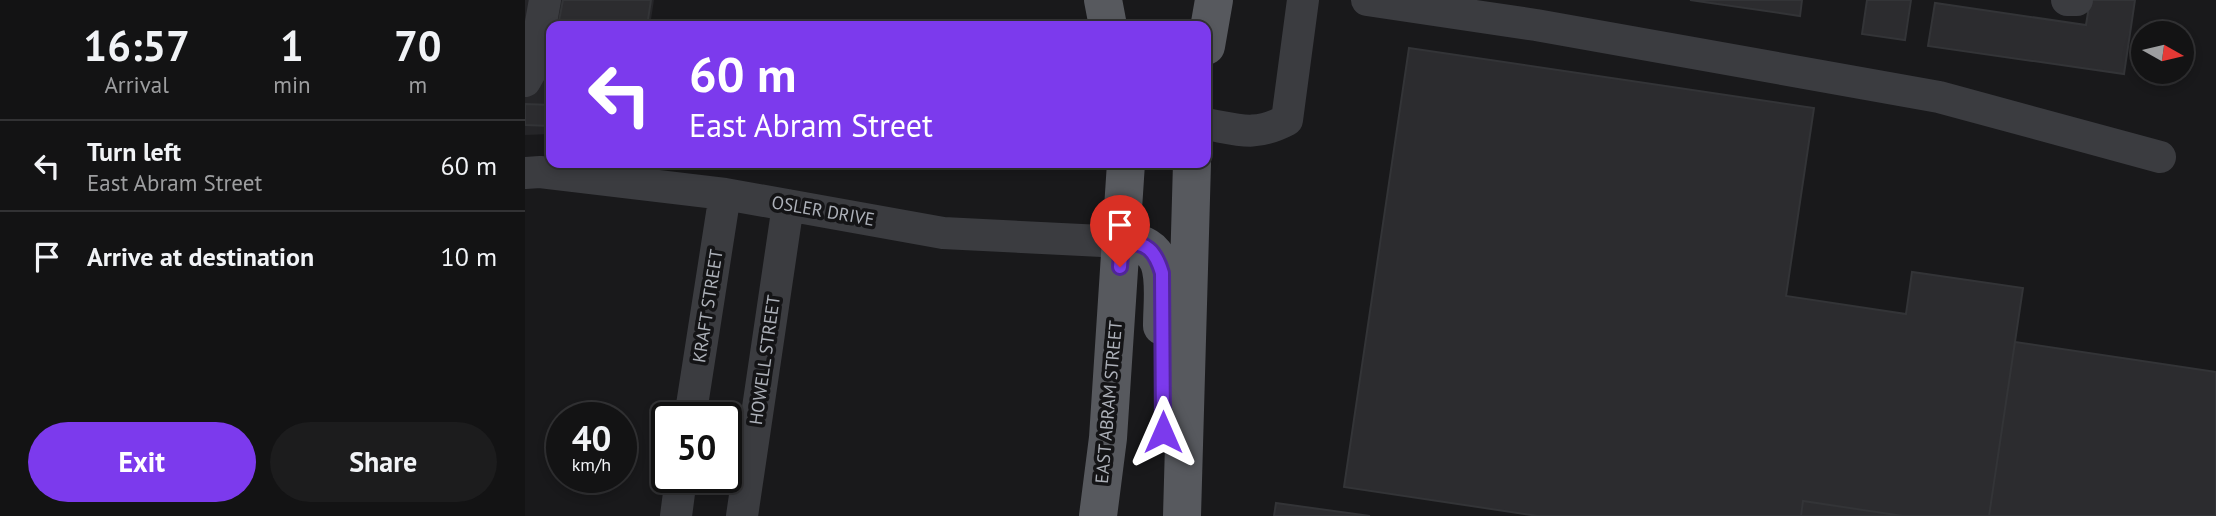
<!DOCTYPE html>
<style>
:root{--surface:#131314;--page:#1c1c1d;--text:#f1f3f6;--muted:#9d9ea0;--line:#323234;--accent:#7c3aed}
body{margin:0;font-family:"PT Sans",sans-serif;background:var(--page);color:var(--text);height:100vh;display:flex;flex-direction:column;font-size:26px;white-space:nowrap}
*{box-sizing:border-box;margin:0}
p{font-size:23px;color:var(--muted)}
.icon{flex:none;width:38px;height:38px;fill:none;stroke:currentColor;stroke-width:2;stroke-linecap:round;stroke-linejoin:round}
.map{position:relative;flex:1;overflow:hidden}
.sheet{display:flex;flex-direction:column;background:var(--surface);width:525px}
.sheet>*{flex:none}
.banner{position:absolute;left:21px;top:21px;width:665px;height:147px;border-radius:14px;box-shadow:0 4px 10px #0003,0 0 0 2px var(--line);background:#7c3aed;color:#fff;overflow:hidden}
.needle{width:46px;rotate:98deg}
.buttons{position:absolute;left:1606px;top:21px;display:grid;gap:14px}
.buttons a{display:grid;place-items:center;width:63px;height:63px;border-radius:50%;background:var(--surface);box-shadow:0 4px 10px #0003,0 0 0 2px var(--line);font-size:35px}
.speed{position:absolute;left:21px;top:402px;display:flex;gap:14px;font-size:35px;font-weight:700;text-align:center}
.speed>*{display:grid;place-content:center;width:91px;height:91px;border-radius:50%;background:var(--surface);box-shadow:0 4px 10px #0003,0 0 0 2px var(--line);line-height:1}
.speed small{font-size:18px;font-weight:400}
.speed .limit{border:4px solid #111;border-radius:10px;background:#fff;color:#111}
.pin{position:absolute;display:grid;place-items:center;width:60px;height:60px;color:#fff;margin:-72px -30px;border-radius:50% 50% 50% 0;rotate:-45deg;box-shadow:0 0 7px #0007}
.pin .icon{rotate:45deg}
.me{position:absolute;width:77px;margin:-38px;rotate:0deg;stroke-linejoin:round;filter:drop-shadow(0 0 5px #0008)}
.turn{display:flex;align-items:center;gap:24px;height:147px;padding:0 28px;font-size:32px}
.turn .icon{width:91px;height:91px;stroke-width:2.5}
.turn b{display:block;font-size:49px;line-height:60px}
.eta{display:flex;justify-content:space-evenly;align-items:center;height:119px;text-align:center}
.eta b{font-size:42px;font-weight:700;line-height:49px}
.cta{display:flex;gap:14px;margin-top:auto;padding:14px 28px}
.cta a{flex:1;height:80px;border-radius:42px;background:var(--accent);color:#fff;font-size:28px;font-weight:700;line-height:80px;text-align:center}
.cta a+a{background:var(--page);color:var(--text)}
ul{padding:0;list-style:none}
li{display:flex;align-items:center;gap:21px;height:91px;padding:0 28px;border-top:2px solid var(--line)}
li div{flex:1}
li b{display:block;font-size:26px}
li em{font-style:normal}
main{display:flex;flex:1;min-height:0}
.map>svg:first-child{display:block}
.built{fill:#252528}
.building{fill:#2c2c2f;stroke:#333437;stroke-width:2}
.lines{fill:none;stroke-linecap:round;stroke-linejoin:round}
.minor{stroke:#3b3c40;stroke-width:32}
.major{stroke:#57595e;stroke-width:38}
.route-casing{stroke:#51269a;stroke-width:18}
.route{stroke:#7c3aed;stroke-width:12}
.labels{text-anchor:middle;stroke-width:7;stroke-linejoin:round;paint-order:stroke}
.street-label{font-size:18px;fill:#adb1b9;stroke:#141416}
</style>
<main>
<section class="sheet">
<div class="eta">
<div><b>16:57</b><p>Arrival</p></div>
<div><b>1</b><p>min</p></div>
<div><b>70</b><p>m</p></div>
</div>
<ul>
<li><svg class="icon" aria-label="left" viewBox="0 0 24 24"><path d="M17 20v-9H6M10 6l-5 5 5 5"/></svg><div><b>Turn left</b><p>East Abram Street</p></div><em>60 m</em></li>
<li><svg class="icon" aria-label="arrive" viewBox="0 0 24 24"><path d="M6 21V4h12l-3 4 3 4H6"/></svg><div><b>Arrive at destination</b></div><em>10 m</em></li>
</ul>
<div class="cta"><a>Exit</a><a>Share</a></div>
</section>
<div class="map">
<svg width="1691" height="516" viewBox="0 0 1691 516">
<rect width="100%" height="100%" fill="#19191b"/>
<path class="built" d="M 0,0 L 129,0 L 125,26 L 26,26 L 26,134 L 0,135 Z"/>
<path class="building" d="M 38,0 L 126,0 L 122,26 L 33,26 Z
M 38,0 L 126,0 L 122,26 L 33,26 Z
M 1165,0 L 1277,0 L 1275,16 Z
M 1342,0 L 1386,0 L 1380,40 L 1337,34 Z
M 1565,0 L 1610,0 L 1599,74 L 1403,46 L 1410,3 L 1561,25 Z
M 884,48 L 1289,108 L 1261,296 L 1381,314 L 1387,272 L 1498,288 L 1464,516 L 1378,516 L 1278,501 L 1276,516 L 1013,516 L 819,487 Z
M 0,104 L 26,105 L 26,126 L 0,125 Z
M 0,104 L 26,105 L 26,126 L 0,125 Z
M 1490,342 L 1691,372 L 1691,516 L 1464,516 Z
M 1278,501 L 1378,516 L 1276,516 Z
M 751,503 L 845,516 L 749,516 Z"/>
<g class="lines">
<path class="minor" d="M 842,0 L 1011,25 L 1414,97 L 1635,157
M 1542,0 L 1552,0
M 0,81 L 8,67 L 20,0
M 681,124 C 715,130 729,137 762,120 L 778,0
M 0,173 L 15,172 L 200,194 L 418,233 L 597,242
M 165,418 L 200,194
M 151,516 L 156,478
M 217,516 L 263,205"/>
<path class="major" d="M 578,0 L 583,26
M 681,46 L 689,0
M 597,242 C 648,241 637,289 637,326
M 573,516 L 583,438 L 601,163
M 657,516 L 667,163"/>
</g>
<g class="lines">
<defs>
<path id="route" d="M 595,267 L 597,242 C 622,242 630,250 637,273 L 638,432"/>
</defs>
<use href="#route" class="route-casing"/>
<use href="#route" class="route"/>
</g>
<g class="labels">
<g class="street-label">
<text transform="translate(298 211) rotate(10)" y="6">OSLER DRIVE</text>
<text transform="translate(183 306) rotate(-81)" y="6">KRAFT STREET</text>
<text transform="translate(240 360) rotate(-82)" y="6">HOWELL STREET</text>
<text transform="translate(584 402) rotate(-85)" y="6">EAST ABRAM STREET</text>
</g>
</g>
</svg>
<div class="buttons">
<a><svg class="needle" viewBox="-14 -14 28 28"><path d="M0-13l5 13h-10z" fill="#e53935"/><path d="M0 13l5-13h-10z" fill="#9d9ea0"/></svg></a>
</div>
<div class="speed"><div>40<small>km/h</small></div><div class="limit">50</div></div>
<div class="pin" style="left:595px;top:267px;background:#d93025"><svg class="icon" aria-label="arrive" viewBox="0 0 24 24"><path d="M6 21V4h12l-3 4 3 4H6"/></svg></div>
<svg class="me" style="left:638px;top:432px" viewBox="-20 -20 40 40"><path d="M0-17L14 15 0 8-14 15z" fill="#7c3aed" stroke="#fff" stroke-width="4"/></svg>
<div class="banner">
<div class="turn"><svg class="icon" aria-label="left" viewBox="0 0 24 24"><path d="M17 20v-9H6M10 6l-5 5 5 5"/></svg><div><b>60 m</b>East Abram Street</div></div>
</div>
</div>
</main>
